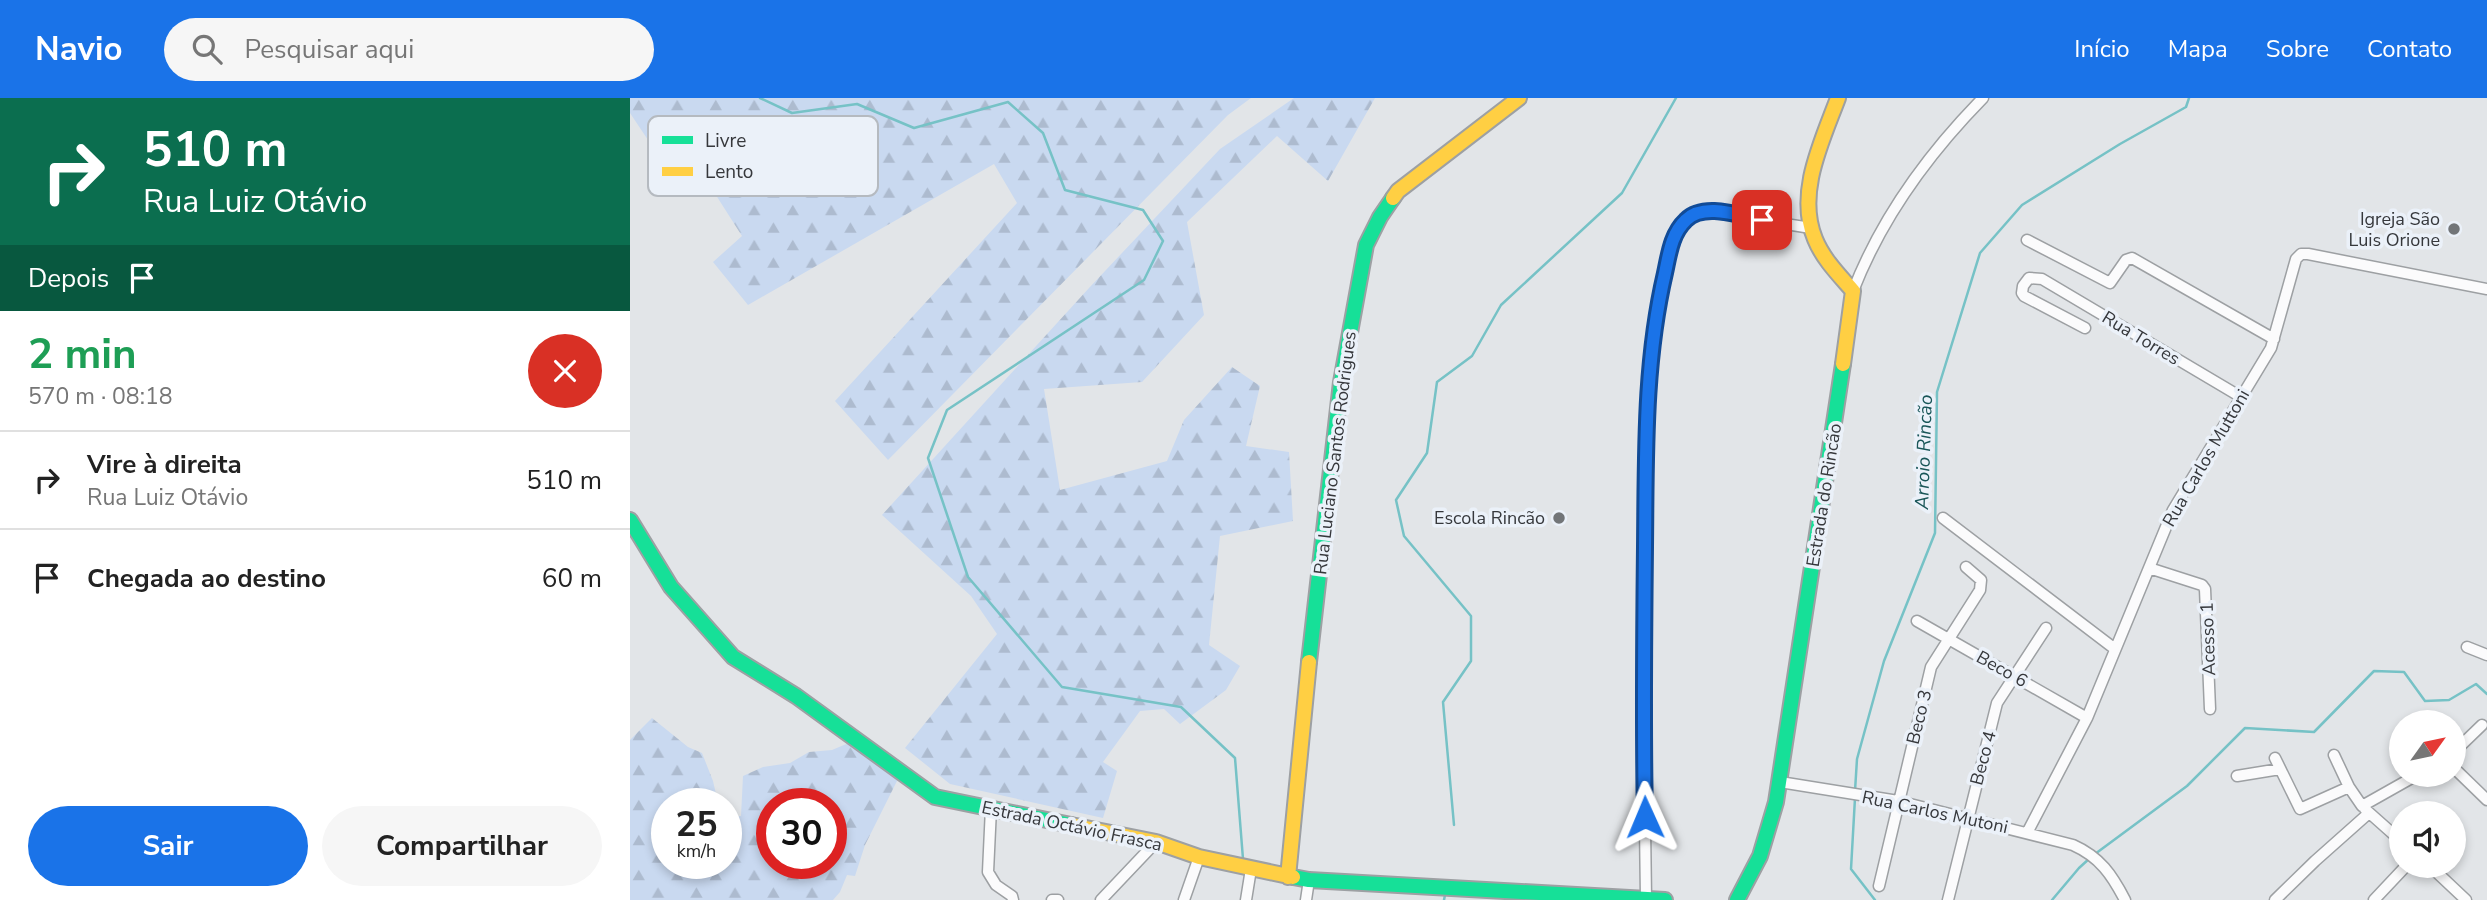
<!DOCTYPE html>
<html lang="pt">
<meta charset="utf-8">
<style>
:root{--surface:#fff;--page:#f6f6f6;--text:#222;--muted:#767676;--line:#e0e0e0;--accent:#1a73e8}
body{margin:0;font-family:"Nunito Sans",sans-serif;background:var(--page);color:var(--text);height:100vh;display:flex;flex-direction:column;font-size:26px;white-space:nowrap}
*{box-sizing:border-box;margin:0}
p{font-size:23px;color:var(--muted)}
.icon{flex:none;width:38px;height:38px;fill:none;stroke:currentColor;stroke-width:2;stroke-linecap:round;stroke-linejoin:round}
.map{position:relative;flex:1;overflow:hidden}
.side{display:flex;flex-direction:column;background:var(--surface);width:630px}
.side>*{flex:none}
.banner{background:#0b6e4f;color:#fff;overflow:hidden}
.needle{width:46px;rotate:57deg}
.buttons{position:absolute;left:1759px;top:612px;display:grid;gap:14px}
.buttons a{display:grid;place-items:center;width:77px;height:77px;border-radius:50%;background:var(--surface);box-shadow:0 4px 10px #0003;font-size:35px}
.speed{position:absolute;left:21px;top:690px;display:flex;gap:14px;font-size:35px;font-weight:700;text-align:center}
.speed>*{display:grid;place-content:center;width:91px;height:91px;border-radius:50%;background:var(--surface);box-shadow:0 4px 10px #0003;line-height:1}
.speed small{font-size:18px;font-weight:400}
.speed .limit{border:10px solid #d22;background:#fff;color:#111}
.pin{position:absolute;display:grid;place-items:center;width:60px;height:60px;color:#fff;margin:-30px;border-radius:14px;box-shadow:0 4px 10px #0006}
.me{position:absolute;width:77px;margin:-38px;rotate:359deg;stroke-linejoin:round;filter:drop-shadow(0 0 5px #0008)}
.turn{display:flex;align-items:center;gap:24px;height:147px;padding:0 28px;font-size:32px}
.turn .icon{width:91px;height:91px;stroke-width:2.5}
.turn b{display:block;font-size:49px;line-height:60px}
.then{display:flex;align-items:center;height:66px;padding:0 28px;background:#0003;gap:14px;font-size:26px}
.round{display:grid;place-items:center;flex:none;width:74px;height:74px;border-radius:37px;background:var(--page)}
.overview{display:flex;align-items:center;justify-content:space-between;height:119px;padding:0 28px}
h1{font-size:42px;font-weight:700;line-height:52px;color:#1e9e55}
.primary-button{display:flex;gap:14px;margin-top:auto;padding:14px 28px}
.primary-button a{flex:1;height:80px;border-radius:42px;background:var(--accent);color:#fff;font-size:28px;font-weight:700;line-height:80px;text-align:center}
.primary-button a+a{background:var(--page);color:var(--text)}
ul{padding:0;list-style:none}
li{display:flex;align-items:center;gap:21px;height:98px;padding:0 28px;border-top:2px solid var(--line)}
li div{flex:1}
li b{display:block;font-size:26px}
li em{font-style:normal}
header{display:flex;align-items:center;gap:42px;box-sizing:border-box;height:98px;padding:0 35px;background:var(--accent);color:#fff}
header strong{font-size:33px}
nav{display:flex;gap:38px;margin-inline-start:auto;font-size:24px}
.search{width:490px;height:63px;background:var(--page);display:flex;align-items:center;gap:18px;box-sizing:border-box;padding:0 24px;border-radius:38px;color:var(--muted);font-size:26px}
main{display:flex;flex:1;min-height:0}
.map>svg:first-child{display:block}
.forest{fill:url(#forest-firs);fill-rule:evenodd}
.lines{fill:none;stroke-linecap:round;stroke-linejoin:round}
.stream{stroke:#76c2c6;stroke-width:2.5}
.street-casing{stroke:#9da0a3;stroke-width:13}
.fast-casing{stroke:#9da0a3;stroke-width:18}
.slow-casing{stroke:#9da0a3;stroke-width:18}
.street{stroke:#fbfbfc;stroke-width:10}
.fast{stroke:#16e098;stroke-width:14}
.slow{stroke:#ffcf43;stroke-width:14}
.route-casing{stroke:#114b97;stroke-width:18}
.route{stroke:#1a73e8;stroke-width:12}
.poi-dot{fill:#727578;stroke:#ebf1f9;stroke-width:2.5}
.labels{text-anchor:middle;stroke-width:7;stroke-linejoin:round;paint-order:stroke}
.poi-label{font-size:18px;fill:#36383c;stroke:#ebf1f9;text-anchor:end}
.street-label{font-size:18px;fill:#36383c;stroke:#ebf1f9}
.water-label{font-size:19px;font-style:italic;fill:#195658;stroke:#ebf1f9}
.key{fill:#ebf1f9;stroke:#b5bac0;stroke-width:2}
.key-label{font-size:19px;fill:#36383c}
</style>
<header>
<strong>Navio</strong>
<div class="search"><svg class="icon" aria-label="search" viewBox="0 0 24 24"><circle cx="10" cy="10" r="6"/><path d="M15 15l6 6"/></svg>Pesquisar aqui</div>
<nav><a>Início</a><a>Mapa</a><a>Sobre</a><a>Contato</a></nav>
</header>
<main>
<section class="side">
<div class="banner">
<div class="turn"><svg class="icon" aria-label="right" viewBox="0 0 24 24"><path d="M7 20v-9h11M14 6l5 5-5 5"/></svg><div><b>510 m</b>Rua Luiz Otávio</div></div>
<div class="then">Depois<svg class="icon" aria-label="arrive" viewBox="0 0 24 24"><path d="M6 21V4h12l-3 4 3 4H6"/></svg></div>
</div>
<div class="overview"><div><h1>2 min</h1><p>570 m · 08:18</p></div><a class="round" style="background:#d93025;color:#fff"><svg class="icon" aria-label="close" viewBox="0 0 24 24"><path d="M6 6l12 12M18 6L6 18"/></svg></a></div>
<ul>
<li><svg class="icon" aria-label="right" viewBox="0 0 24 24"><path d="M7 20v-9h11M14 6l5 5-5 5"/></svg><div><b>Vire à direita</b><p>Rua Luiz Otávio</p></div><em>510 m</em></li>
<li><svg class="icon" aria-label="arrive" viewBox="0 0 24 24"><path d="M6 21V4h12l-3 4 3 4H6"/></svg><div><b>Chegada ao destino</b></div><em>60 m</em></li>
</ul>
<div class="primary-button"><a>Sair</a><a>Compartilhar</a></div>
</section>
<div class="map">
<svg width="1857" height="802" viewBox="0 0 1857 802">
<defs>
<pattern id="forest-firs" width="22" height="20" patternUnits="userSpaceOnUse" patternTransform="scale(1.75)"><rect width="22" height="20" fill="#c9d9f0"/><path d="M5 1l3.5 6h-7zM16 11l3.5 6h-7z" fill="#adbbcf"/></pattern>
</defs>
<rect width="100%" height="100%" fill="#e2e5e8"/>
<path class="forest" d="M 0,0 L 621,0 L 598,17 L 258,362 L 205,303 L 387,105 L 364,66 L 118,207 L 83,164 L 112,138 L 54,47 L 28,57 L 0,15 Z
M 664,0 L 745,0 L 698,83 L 647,38 L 557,124 L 574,217 L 512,284 L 414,291 L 430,392 L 537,363 L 554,322 L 602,269 L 630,288 L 616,348 L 659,354 L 663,423 L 590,438 L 579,547 L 610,568 L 596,592 L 550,626 L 534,611 L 510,613 L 473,664 L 487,673 L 473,720 L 320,686 L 275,650 L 367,536 L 341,498 L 252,417 L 459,190 L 590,51 Z
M 22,620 L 58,649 L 72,655 L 83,683 L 88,705 L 37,705 L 37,765 L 96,765 L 96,719 L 111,718 L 113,678 L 133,669 L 160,665 L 179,654 L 202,652 L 221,644 L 269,679 L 235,747 L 225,778 L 217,777 L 210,794 L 203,802 L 0,802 L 0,642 ZM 142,705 L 201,705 L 201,765 L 142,765 Z"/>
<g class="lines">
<path class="stream" d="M 130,0 L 162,15 L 227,6 L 284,30 L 378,4 L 413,35 L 435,92 L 513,112 L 533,143 L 514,182 L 317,312 L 298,360 L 338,479 L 432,589 L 551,609 L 605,660 L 613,761
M 1225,693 L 1227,661 L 1254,563 L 1305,435 L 1307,294 L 1350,155 L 1392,107 L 1490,46 L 1556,9 L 1559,0
M 1225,700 L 1221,771 L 1245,802
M 824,727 L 813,604 L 841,563 L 841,518 L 774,438 L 766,402 L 797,355 L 807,284 L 842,258 L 871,207 L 992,95 L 1046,0
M 1465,756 L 1557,688 L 1615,630 L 1684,634 L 1744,573 L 1774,574 L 1795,603 L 1819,602 L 1846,586 L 1857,596
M 814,802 L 815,797
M 1422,802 L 1449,770 L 1460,760"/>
<defs>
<path id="street" d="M 1397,142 L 1480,185 L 1496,162 L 1502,160 L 1644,241
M 1223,193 C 1251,121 1299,55 1353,0
M 1455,230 L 1394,198 L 1392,195 L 1393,188 L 1399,180 L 1412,181 L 1611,299
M 1313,420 L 1485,551
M 1519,470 L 1572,487 L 1575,491 L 1580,611
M 1287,523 L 1457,620
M 1837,549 L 1857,557
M 1824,654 L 1852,627
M 1704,657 L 1719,689 L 1732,708 L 1787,677
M 1645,660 L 1670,711 L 1719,689
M 1824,670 L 1857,702
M 1607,678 L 1650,671
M 1150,684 L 1268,703 L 1443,747 C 1470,759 1482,777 1495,802
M 361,710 L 358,774 L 366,787 L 382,798 L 383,802
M 1735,711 L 1771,743
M 1397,735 L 1457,620 L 1543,412 L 1641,250 L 1666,161 L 1671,156 L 1678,156 L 1857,191
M 1800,768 L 1836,802
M 1249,788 L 1301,569 L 1350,492 L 1351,482 L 1336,469
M 1016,800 L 1013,584 L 1015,358 L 1020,268 L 1029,199 L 1043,142 L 1055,123 L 1062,117 L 1073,113 L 1181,130
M 422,802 L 428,802
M 471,802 L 526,744
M 554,802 L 569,759
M 616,802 L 621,771
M 676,802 L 679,782
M 1318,802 L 1367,605 L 1416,530
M 1645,802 L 1685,763 L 1739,715
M 1744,802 L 1776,768"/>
<path id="fast" d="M 0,422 L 41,489 L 103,559 L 166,598 L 305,699 L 441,727
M 679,564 L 711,284 L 736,147 L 750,119 L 763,100
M 663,779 L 679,782 L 1035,802
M 1107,802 L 1130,758 L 1146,704 L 1213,266"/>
<path id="slow" d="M 1208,0 C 1192,43 1166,95 1185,141 C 1193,161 1209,177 1223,193 L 1213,266
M 763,100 L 768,93 L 889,0
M 441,727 L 526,744 L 569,759 L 663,779
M 658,779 L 679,564"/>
</defs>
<use href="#street" class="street-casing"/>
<use href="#fast" class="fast-casing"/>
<use href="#slow" class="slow-casing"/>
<use href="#street" class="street"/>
<use href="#fast" class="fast"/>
<use href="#slow" class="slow"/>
</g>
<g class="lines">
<defs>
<path id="route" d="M 1015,719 C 1013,629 1014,539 1015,449 C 1016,357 1014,265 1035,175 C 1039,157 1041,136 1056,122 C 1074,104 1110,118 1132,122"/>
</defs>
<use href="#route" class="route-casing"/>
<use href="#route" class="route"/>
</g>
<g class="poi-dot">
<circle cx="1824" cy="131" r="7"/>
<circle cx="929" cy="420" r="7"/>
</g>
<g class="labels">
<g class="poi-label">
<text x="1810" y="127">Igreja São<tspan x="1810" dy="21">Luis Orione</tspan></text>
<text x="915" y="426">Escola Rincão</text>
</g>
<g class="street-label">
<text transform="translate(1511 240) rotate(31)" y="6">Rua Torres</text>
<text transform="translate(705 355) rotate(-83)" y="6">Rua Luciano Santos Rodrigues</text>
<text transform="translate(1576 360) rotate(-60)" y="6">Rua Carlos Muttoni</text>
<text transform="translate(1194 397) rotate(-81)" y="6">Estrada do Rincão</text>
<text transform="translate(1578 541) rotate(-92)" y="6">Acesso 1</text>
<text transform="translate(1372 571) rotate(29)" y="6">Beco 6</text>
<text transform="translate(1289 619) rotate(-76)" y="6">Beco 3</text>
<text transform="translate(1353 660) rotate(-75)" y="6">Beco 4</text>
<text transform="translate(1305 714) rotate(12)" y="6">Rua Carlos Mutoni</text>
<text transform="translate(442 728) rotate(12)" y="6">Estrada Octávio Frasca</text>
</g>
<g class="water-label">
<text transform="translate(1293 354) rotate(-88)" y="7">Arroio Rincão</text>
</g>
</g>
<rect x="18" y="18" width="230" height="80" rx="10" class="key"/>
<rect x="32" y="38" width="31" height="8" fill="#16e098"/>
<rect x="32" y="69" width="31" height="9" fill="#ffcf43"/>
<g class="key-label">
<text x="75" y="49">Livre</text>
<text x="75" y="80">Lento</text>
</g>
</svg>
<div class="buttons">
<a><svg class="needle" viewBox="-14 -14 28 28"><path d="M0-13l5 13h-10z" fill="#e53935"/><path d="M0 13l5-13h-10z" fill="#767676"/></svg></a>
<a><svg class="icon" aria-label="sound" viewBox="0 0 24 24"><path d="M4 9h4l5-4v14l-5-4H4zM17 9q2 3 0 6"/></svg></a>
</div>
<div class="speed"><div>25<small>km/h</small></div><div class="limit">30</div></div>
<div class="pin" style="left:1132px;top:122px;background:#d93025"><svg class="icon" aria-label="arrive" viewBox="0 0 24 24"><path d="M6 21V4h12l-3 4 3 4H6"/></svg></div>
<svg class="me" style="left:1015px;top:719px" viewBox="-20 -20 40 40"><path d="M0-17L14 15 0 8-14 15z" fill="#1a73e8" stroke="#fff" stroke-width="4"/></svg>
</div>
</main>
